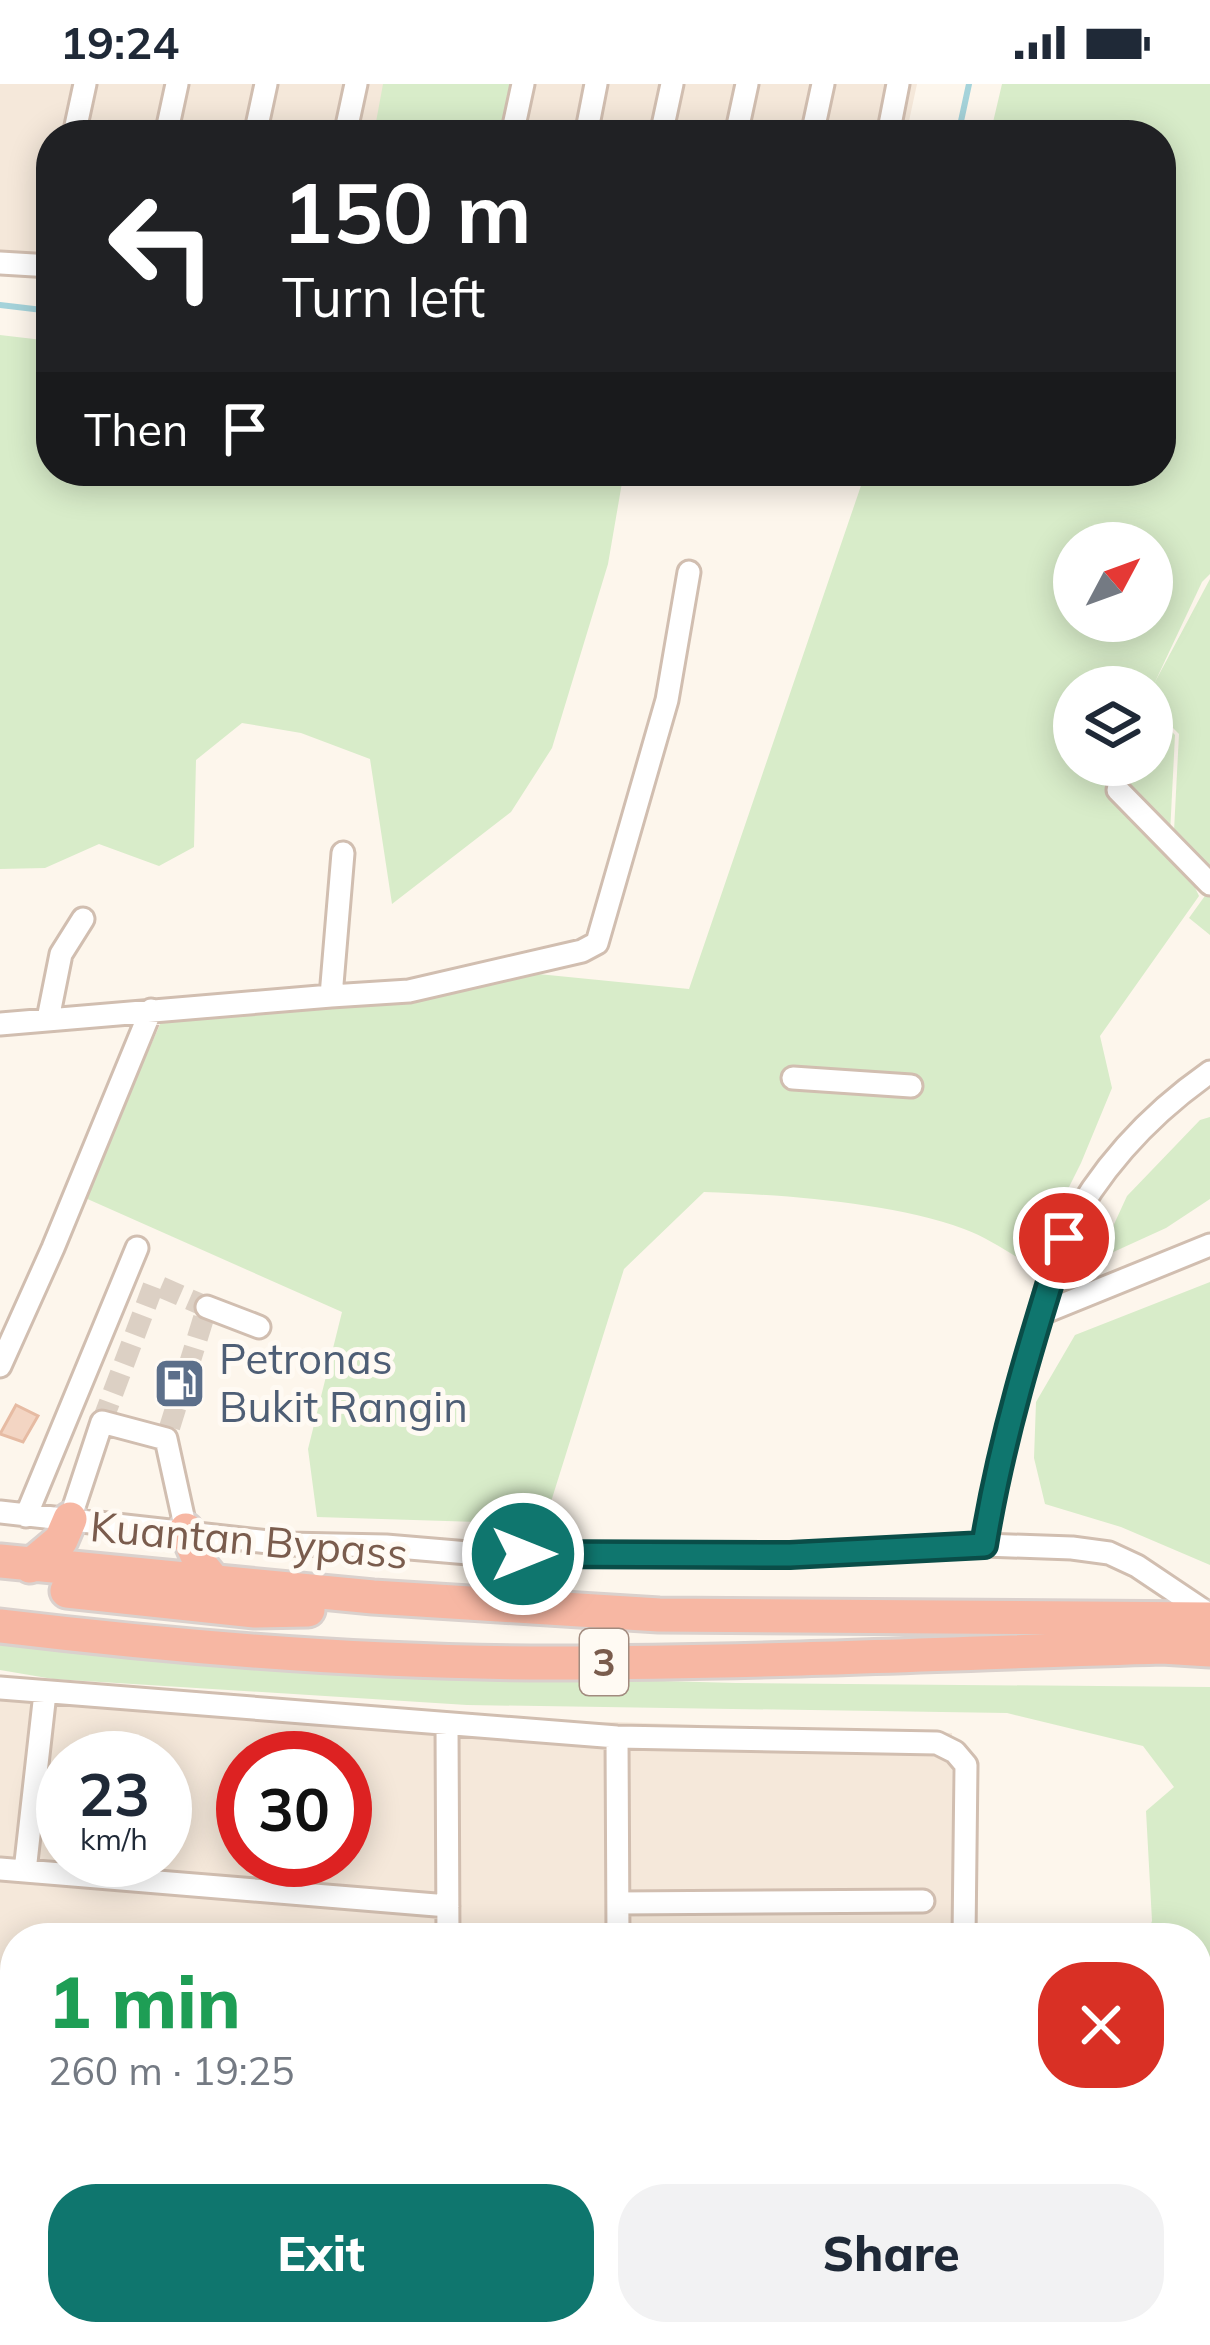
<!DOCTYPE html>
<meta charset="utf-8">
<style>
:root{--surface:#fff;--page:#f2f2f3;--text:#1f2937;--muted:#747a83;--accent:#0f766e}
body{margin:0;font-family:Mulish,sans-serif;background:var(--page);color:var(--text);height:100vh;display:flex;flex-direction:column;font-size:45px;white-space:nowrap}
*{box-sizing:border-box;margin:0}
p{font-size:39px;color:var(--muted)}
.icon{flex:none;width:66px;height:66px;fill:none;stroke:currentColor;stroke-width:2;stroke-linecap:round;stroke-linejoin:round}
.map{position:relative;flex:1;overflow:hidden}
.panel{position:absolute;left:0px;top:1839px;width:1212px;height:423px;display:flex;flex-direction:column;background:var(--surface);border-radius:48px 48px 0 0;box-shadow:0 6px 30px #0003}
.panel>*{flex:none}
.guide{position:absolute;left:36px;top:36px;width:1140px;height:366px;border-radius:48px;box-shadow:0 6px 30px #0003;background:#202124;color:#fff;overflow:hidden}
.needle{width:78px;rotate:49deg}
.buttons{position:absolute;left:1053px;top:438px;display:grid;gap:24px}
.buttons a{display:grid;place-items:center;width:120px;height:120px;border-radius:50%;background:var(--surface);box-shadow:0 6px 30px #0003;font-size:60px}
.speed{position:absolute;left:36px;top:1647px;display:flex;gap:24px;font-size:60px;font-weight:700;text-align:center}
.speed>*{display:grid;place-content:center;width:156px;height:156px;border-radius:50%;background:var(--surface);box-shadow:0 6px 30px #0003;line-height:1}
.speed small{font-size:30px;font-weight:400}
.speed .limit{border:18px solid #d22;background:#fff;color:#111}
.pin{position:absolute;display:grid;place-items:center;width:102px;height:102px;color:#fff;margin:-51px;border:6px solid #fff;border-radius:50%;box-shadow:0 3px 12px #0007}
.me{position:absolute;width:132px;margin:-66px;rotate:90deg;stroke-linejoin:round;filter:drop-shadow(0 0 9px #0008)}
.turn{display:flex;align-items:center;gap:42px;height:252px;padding:0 48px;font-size:54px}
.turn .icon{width:156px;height:156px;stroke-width:2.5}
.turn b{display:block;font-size:84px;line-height:102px}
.then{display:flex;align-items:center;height:114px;padding:0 48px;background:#0003;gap:24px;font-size:45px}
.round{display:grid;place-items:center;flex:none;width:126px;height:126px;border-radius:48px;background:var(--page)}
.summary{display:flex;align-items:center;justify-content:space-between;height:204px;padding:0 48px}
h1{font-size:72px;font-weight:800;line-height:90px;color:#1e9e55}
.cta{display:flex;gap:24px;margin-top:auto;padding:24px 48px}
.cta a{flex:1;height:138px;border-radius:48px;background:var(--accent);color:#fff;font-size:48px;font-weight:800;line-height:138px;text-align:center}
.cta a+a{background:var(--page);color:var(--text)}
.status{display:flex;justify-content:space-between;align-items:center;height:84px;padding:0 60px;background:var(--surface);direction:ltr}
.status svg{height:33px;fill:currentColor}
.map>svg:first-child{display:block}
.residential{fill:#f5e8da;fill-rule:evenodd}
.green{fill:#d8ecc9;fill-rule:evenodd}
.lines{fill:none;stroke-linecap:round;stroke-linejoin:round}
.stream{stroke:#a5d3da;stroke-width:6}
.building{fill:#f3d5c3;stroke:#e6bba3;stroke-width:3}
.minor-tunnel{stroke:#dcd0c4;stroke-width:21;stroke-dasharray:21 10;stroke-linecap:butt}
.minor-casing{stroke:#d1beb0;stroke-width:27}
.highway-casing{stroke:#dad1cd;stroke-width:39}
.minor{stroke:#fff;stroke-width:21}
.highway{stroke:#f7b7a3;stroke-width:33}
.route-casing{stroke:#0a4d48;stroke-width:30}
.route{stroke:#0f766e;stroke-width:21}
.labels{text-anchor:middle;stroke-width:10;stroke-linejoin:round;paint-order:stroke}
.shield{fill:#fffaf3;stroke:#a28b7f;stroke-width:3}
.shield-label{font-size:39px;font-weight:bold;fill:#7a5c4d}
.service-label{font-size:42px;fill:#4e5e75;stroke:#fffaf3;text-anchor:start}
.street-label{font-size:42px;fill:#7a5c4d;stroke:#fffaf3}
</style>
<div class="status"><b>19:24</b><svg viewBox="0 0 49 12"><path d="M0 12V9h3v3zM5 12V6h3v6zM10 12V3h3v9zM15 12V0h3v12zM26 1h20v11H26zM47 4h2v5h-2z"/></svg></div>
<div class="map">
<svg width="1210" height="2261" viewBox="0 0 1210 2261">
<rect width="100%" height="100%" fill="#fdf6ec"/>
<path class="residential" d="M 0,0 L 917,0 L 906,51 L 51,51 L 51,188 L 0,182 Z
M 0,1611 L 416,1646 L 614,1638 L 952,1649 L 952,1854 L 15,1854 L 15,2247 L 951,2247 L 951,2261 L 0,2261 ZM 63,1674 L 165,1674 L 165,1776 L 63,1776 ZM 243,1674 L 345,1674 L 345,1776 L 243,1776 Z"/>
<path class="green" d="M 383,0 L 512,0 L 502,51 L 437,51 L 376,38 Z
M 1002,0 L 1210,0 L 1210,490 L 1202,498 L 1155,598 L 1210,495 L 1210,851 L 1189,834 L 1207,809 L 1174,747 L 1179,650 L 1152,623 L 1152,603 L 1074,603 L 1074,681 L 1152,681 L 1152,627 L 1175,651 L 1170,750 L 1199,812 L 1100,952 L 1112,1004 L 1081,1079 L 1030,1181 C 1009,1169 987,1153 964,1145 C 889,1118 784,1111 704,1108 L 624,1185 L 544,1440 L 317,1433 L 308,1365 L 342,1228 L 83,1113 L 162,936 L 489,885 L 689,905 L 866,387 L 1161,387 L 1161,51 L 990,51 ZM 1074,459 L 1152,459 L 1152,537 L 1074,537 Z
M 0,251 L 51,257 L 51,387 L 624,387 L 608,480 L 552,664 L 511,728 L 392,820 L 370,675 L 301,649 L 242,639 L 196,676 L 194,763 L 159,782 L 99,760 L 45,784 L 0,785 Z
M 1210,1033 L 1210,1115 L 1166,1144 L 1098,1175 L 1127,1112 L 1200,1036 Z
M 1210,1198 L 1210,1481 L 1121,1443 L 1045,1420 L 1034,1374 L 1036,1318 L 1075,1251 Z
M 0,1561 L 371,1589 L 736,1599 L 1210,1603 L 1210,2261 L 1014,2261 L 1014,2247 L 1197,2247 L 1197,1854 L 1146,1854 L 1152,1837 L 1146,1727 L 1174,1703 L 1143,1662 L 1007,1629 L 467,1621 L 53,1595 L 0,1586 Z"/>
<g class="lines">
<path class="stream" d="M 958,51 L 969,0
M 0,221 L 51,227"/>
</g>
<path class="building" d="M 16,1321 L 38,1332 L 23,1358 L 0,1350 Z"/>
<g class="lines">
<path class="minor-tunnel" d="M 102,1338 L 154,1200 L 207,1223 L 166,1355"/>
<defs>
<path id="minor" d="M 74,51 L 85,0
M 166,51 L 177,0
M 255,51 L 266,0
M 345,51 L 356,0
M 512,51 L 523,0
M 586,51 L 596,0
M 661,51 L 672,0
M 736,51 L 747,0
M 812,51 L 823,0
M 888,51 L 898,0
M 0,179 L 51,182
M 1118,706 L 1210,800
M 331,912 L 409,907 L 582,867 L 597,859 L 667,616 L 689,488
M 48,935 L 61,870 L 83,835
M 0,940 L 331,912 L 343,769
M 793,994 L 911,1002
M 207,1223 L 259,1243
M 1040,1230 L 1210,1161
M 0,1282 L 53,1164 L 151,926
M 0,1428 L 287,1460 L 386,1462 L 480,1470 L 790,1470 L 984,1461 L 1072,1464 L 1109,1469 L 1137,1482 L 1210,1531
M 26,1432 L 137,1164
M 70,1435 L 102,1338 L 166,1355 L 186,1446
M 984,1461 C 996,1388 1015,1318 1035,1247 C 1044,1216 1051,1180 1065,1151 C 1099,1085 1150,1030 1210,988
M 0,1604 L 617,1653 L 937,1659 L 955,1668 L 966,1681 L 964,1854
M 447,1642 L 448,1854
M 617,1653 L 618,1854
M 0,1785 L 448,1822
M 25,1787 L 45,1609
M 618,1819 L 923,1817
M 0,1960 L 15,1961
M 0,2136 L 15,2137
M 451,2247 L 452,2261
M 623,2247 L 623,2261
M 964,2247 L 964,2261
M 127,2261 L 128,2247"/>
<path id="highway" d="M 186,1446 L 202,1483 L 215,1499
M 0,1477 L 373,1513 L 659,1531 L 1210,1535
M 30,1482 L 61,1456 L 70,1435
M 67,1507 L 255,1527 L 308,1526
M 0,1542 C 183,1564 368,1579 553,1579 C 756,1579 959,1569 1162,1563 L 1210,1566"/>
</defs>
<use href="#minor" class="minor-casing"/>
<use href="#highway" class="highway-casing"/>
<use href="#minor" class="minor"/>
<use href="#highway" class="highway"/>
</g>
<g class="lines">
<defs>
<path id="route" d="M 523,1470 L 790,1471 L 984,1461 C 1001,1356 1032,1255 1064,1154"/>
</defs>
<use href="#route" class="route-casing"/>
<use href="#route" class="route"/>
</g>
<defs>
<symbol id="fuel-square" viewBox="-11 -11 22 22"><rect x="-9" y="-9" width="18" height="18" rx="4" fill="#5c6f8a" stroke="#fffaf3"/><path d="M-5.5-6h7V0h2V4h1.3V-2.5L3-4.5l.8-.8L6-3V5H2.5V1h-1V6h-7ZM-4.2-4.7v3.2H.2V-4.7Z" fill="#fff"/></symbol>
</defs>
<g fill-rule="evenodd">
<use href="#fuel-square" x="150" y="1270" width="59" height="59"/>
</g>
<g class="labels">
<rect class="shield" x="580" y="1545" width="48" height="66" rx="9"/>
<g class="shield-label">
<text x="604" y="1592">3</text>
</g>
<g class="service-label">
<text x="219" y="1290">Petronas<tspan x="219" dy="48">Bukit Rangin</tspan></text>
</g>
<g class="street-label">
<text transform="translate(249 1456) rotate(5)" y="15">Kuantan Bypass</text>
</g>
</g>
</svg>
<div class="buttons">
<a><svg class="needle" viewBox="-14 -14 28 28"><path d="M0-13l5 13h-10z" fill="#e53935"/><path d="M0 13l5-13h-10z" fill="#747a83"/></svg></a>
<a><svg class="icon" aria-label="layers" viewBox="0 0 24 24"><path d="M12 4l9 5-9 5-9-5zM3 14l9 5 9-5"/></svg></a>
</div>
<div class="speed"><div>23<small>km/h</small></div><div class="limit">30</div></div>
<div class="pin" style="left:1064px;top:1154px;background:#d93025"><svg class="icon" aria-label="arrive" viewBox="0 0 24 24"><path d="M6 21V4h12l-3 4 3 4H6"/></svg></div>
<svg class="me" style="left:523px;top:1470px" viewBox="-20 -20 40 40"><circle r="17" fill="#0f766e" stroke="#fff" stroke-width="3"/><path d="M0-11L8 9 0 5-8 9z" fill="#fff"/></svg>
<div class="guide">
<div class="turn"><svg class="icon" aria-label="left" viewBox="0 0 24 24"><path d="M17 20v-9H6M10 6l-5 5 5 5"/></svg><div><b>150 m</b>Turn left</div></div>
<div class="then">Then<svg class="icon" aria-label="arrive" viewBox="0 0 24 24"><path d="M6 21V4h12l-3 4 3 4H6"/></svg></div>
</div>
<section class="panel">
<div class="summary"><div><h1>1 min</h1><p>260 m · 19:25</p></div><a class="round" style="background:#d93025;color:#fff"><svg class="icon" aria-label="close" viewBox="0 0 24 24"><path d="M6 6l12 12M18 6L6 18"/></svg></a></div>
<div class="cta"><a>Exit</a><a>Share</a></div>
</section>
</div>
